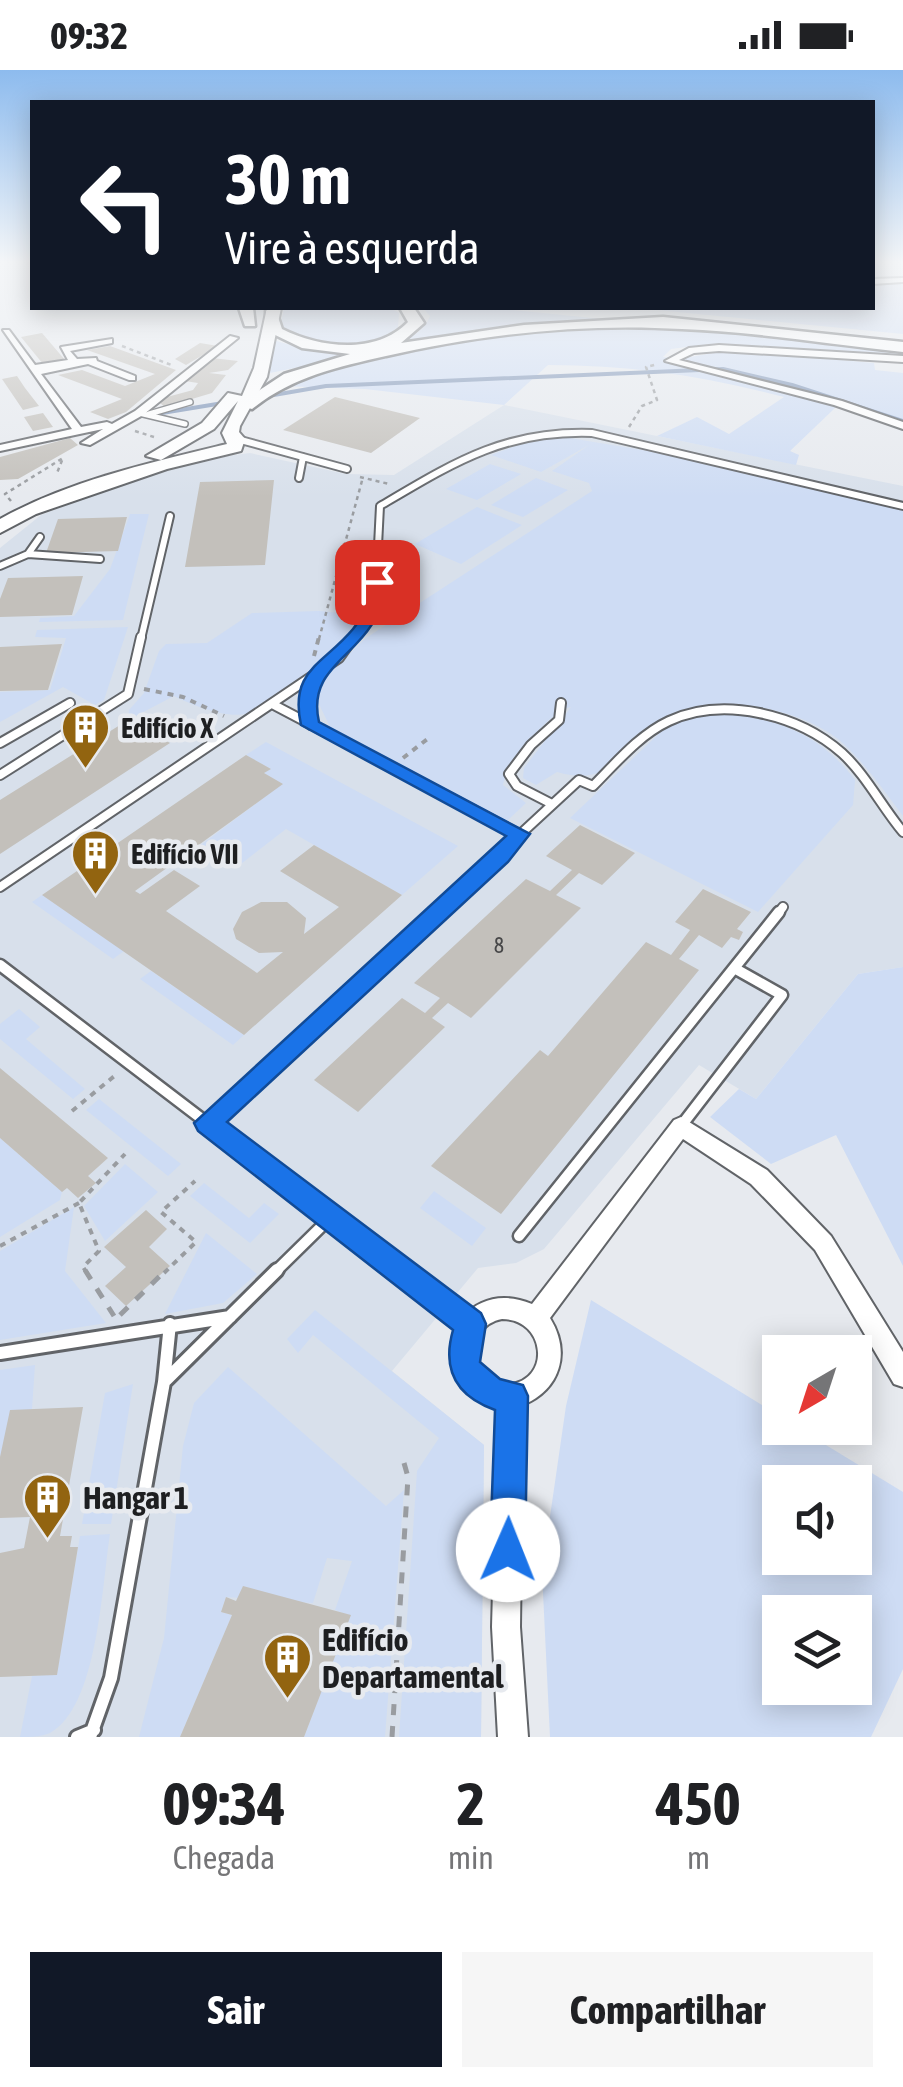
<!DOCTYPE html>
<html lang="pt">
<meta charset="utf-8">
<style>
:root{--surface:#fff;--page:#f6f6f6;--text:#202124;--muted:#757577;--accent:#111827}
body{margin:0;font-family:"Asap Condensed",sans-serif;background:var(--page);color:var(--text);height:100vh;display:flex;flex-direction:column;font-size:38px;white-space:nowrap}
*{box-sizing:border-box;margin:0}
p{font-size:32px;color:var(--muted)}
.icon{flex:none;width:55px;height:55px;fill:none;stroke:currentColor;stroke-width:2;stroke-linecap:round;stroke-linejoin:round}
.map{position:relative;height:1667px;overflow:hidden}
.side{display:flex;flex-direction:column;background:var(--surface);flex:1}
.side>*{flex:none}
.hud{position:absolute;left:30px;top:30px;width:845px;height:210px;border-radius:0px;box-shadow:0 5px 25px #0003;background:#111827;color:#fff;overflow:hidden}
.needle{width:65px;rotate:219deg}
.fabs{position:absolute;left:762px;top:1265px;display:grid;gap:20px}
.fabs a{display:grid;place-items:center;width:110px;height:110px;border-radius:0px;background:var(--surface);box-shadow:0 5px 25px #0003;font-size:50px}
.pin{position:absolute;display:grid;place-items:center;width:85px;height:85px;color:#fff;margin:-42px;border-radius:20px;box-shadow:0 5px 15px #0006}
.me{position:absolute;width:110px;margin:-55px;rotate:1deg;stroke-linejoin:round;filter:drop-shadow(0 0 8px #0008)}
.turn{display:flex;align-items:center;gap:35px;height:210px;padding:0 30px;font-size:45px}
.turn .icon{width:130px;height:130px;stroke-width:2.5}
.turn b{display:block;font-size:70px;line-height:85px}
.eta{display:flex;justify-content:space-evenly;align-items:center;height:170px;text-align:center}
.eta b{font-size:60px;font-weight:700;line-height:70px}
.action{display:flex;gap:20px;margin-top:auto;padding:20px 30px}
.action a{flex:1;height:115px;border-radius:0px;background:var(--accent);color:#fff;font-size:40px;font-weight:700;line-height:115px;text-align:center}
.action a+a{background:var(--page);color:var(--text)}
.status{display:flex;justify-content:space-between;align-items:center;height:70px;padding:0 50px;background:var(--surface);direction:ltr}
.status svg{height:28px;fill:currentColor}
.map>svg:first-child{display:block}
.built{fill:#d8e0eb}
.green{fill:#cedcf4;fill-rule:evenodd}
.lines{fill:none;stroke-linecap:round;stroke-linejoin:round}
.stream{stroke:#7d93b6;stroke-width:4}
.building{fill:#c3c0bb}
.service-far4-casing{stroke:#616468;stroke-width:8}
.service-far3-casing{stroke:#616468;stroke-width:10}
.service-far2-casing{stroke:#616468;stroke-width:12}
.service-far1-casing{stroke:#616468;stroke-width:15}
.service-casing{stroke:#616468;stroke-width:18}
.minor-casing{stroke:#616468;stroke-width:4}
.primary-casing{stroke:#616468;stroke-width:4}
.trunk-casing{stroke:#616468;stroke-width:5}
.path-far2{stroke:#999ca0;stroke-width:2.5;stroke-dasharray:4 4;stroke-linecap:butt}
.path-far1{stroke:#999ca0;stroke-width:4;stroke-dasharray:6 6;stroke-linecap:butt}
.path{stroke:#999ca0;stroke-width:5;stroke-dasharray:11 11;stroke-linecap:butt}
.service-far4{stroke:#fff;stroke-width:5}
.service-far3{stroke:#fff;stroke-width:6}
.service-far2{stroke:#fff;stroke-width:8}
.service-far1{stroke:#fff;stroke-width:10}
.service{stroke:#fff;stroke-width:12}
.minor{fill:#fff;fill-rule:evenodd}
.primary{fill:#fff;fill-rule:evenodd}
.trunk{fill:#fff;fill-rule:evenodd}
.route{fill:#1a73e8;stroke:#114b97;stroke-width:2.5}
.labels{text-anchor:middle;stroke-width:9;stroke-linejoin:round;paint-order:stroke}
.number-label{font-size:22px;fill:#474748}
.poi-label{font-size:28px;font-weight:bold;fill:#1e1f21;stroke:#e7eaef;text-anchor:start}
.near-poi-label{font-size:32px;font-weight:bold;fill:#1e1f21;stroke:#e7eaef;text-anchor:start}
</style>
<div class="status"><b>09:32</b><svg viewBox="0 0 49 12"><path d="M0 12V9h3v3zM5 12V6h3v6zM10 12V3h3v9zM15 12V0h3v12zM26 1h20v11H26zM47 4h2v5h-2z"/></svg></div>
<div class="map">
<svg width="903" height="1667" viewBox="0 0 903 1667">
<rect width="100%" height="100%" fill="#e7eaef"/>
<path class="built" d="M 504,335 L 903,416 L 903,897 L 858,904 L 756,1029 L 699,995 L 544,1179 L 516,1193 L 478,1198 L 392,1301 L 484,1375 L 481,1667 L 0,1667 L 0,478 L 41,445 L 180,392 L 250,383 L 346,404 L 394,405 Z"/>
<path class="green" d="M 903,211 L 903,264 L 637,238 L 872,238 L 873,215 Z
M 284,238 L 390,238 L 399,243 L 398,258 C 365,282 313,275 280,257 Z
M 423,238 L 494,238 L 622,251 L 490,258 L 270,303 L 274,270 C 309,283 413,291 430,246 Z
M 584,256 L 690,259 L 903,281 L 903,287 L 694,276 L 671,279 L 663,287 L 679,289 L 730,280 L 874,293 L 875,300 L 903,303 L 903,360 L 836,337 L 790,381 L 799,385 L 796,395 L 657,366 L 697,347 L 729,364 L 784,327 C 705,306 629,295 548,295 L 504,335 L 365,319 L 281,316 L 290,308 L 463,267 Z
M 570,368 L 648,381 L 903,438 L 903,746 C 883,720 864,691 838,669 C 799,638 712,620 668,649 C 626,678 612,718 557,702 L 536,715 L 523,708 L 524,698 L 571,637 C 551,640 507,692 503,715 L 526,733 L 507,751 L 332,661 L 316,628 L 322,610 L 366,568 L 592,421 L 589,413 L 552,401 L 589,375 L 541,402 L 491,385 L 535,369 Z
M 490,394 L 521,404 L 477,430 L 446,419 Z
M 536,408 L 568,420 L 523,447 L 491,435 Z
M 477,437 L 522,455 L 461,494 L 415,474 Z
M 130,444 L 149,444 L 123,550 L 39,552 L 40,548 L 74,546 L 110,499 Z
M 319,541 L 362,545 C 339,582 292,628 249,643 C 229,650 192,635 174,626 L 128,650 L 129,640 L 144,623 L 159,581 L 166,574 L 207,573 L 252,543 Z
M 128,557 L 104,630 L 95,635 L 63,617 L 0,652 L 0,622 L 50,620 L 66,568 L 35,567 L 37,560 Z
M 728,644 C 781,649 823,667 855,710 L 853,735 L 758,842 L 570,748 L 666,657 L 687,645 Z
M 266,672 L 458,776 L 402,825 L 286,759 L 237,797 L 201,775 L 282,714 L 264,703 L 270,699 L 246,685 Z
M 42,825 L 124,881 L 113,889 L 32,832 Z
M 903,897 L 903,1196 L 836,1065 L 771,1094 L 710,1047 L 739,1019 L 756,1029 L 858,904 Z
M 151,901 L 244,965 L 233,975 L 140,909 Z
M 19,939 L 40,957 L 26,969 L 85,1019 L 73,1029 L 0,969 L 0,954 Z
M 99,1029 L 181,1094 L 168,1106 L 86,1040 Z
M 0,1068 L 62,1122 L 60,1130 L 0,1167 Z
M 125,1094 L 158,1122 L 105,1171 L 84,1136 Z
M 204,1113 L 249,1148 L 264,1133 L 279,1144 L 250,1173 L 190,1126 Z
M 434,1121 L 486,1158 L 472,1176 L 420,1138 Z
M 74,1137 L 65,1201 L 106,1253 L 0,1270 L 0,1181 Z
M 206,1163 L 257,1204 L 223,1233 L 165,1244 Z
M 591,1230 L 780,1346 L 780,1358 L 798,1358 L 903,1422 L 903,1599 L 871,1667 L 550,1667 L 542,1502 L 566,1336 ZM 780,1412 L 855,1412 L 855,1488 L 780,1488 ZM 780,1542 L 855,1542 L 855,1618 L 780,1618 Z
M 315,1240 L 484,1375 L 481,1667 L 399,1667 L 417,1401 L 439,1368 L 313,1265 L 298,1283 L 287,1269 Z
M 35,1295 L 32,1339 L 0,1387 L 0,1300 Z
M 228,1297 L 386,1436 L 404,1420 L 385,1667 L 304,1667 L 350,1546 L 335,1540 L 352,1491 L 327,1488 L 313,1533 L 226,1527 L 221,1542 L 232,1545 L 180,1667 L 139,1667 L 164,1568 L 183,1376 L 194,1333 Z
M 133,1314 L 111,1454 L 82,1454 L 105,1323 Z
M 110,1464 C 102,1514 98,1637 50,1663 C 41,1667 30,1667 20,1667 L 32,1606 L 57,1604 L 80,1466 Z"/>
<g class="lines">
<path class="stream" d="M 268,326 L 326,316 L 723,299 L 792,315 L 903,351
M 156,344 L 223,333"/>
</g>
<path class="building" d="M 42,263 L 65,290 L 43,294 L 21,267 Z
M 200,273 L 218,276 L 186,295 L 175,289 Z
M 110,276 L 176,300 L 126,342 L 108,349 L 90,342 L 122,329 L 58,305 L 82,300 L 125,316 L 155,304 L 87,280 Z
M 212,288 L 238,291 L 228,300 L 209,303 L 226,305 L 212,323 L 165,337 L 156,330 L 193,320 L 198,313 L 185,311 Z
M 17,306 L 25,318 L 39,336 L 23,340 L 2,309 Z
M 335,327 L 420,348 L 371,383 L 283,360 Z
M 43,343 L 53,357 L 33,361 L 24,347 Z
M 70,368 L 78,375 L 18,409 L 0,410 L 0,387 Z
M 274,410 L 265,495 L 185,497 L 200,412 Z
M 127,447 L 118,481 L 46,483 L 58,449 Z
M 83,506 L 72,545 L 0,547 L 0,529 L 8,508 Z
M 62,574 L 48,620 L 0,621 L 0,577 Z
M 128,650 L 170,673 L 0,784 L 0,730 Z
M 246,685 L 271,699 L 264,703 L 283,714 L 135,821 L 140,824 L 174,800 L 200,816 L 166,841 L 257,903 L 283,882 L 259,883 L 236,869 L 233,859 L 242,842 L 261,832 L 287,832 L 306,848 L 304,864 L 339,837 L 280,801 L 314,775 L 402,825 L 244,965 L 42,825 Z
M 580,755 L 635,783 L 602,815 L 579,803 L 556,825 L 581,838 L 471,948 L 448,933 L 432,948 L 445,957 L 358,1042 L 314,1010 L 402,928 L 425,943 L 440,928 L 414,913 L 526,809 L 550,821 L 572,800 L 546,786 Z
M 703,819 L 751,842 L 737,859 L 743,862 L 739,870 L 731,867 L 722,878 L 699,865 L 679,889 L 699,900 L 501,1144 L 431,1096 L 540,980 L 548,986 L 646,872 L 671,885 L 690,860 L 675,852 Z
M 0,998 L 108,1088 L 88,1106 L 96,1113 L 78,1128 L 67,1118 L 62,1122 L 0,1068 Z
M 146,1140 L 167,1159 L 149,1177 L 170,1196 L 126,1236 L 105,1216 L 126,1197 L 104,1177 Z
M 83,1337 L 60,1466 L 72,1466 L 70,1477 L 78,1477 L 57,1605 L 0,1607 L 0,1483 L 24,1478 L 30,1447 L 0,1448 L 0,1387 L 10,1340 Z
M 243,1516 L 351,1545 L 304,1667 L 180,1667 L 232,1545 L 221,1542 L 226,1527 L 236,1531 Z"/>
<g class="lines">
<defs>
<path id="service-far4" d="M 139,343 L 185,354
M 149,344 L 190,332"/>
<path id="service-far3" d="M 237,369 L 347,399
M 299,408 L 303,387
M 28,484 L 100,489
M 0,496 L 28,484 L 40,467
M 141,569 L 170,446
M 352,569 L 375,536 L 380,436 C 453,393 504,360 592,363 L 903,436"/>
<path id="service-far2" d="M 311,610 L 305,632 L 311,655
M 274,635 L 519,764
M 0,673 L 70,633
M 0,705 L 128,624 L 141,567
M 552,734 L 517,716 L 509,704 L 531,675 L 559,650 L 561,633
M 0,817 L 339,588 L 354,567
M 433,845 L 579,710 L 593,716 C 616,693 639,665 669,651 C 723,626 798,644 842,683 C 866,705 882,737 903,762
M 777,845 L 783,837"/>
<path id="service-far1" d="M 0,895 L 404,1203
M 207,1053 L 435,842
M 681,1056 L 782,925 L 734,898
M 519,1166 L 779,842
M 274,1203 L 331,1147"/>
<path id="service" d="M 401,1200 L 471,1254
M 0,1283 L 230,1247
M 164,1312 L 170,1254
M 77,1667 L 94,1660
M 90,1667 L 111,1608 L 164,1312 L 277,1200"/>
<path id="minor" d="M 903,208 L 903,212 L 872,214 L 872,209 Z
M 3,260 L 9,260 L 35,295 L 68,290 L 61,277 L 112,269 L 112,273 L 70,281 L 77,289 L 96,288 L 97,291 L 135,306 L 135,310 L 129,310 L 88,294 L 41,304 L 81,357 L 107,352 L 112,354 L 135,341 L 230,266 L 238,268 L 143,345 L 90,375 L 81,373 L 103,359 L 0,381 L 0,375 L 72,359 Z
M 719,275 L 903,286 L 903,292 L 719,281 L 694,283 L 679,290 L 842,331 L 903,352 L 903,359 L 834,335 L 665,291 L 689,278 Z
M 681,1047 L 767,1100 L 831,1166 L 903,1282 L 903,1317 L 894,1314 L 815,1180 L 751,1114 L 683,1069 L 550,1248 C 571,1282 561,1319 523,1335 L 520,1557 L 528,1667 L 498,1667 L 492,1557 L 498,1338 C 413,1314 453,1201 532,1234 L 674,1050 ZM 502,1249 C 546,1249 551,1310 510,1314 C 468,1318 461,1257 502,1249 Z"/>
<path id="primary" d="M 267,238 L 281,238 L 267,307 L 240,356 L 239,362 L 245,369 L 241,381 L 167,399 L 36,444 L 0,463 L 0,449 C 68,411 152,392 227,374 L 222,363 L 238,331 L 214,359 L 161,390 L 146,386 L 202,353 L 228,323 L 242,326 L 254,298 Z"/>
<path id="trunk" d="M 239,238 L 253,238 L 255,256 L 245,256 Z
M 400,238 L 414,238 L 424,253 L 401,273 L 524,255 L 663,247 L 903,272 L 903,282 C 830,274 756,262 682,259 C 584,253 481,264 386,286 C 337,297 292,307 252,339 L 237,335 L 284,304 L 350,284 L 302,278 L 267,261 L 266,241 L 276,241 L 282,259 C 320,278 376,285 408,252 Z"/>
</defs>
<use href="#service-far4" class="service-far4-casing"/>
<use href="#service-far3" class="service-far3-casing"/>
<use href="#service-far2" class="service-far2-casing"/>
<use href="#service-far1" class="service-far1-casing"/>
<use href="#service" class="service-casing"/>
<use href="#minor" class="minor-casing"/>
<use href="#primary" class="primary-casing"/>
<use href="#trunk" class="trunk-casing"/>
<path class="path-far2" d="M 26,193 L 32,194
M 122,276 L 174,296
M 629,357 L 642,336 L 657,330 L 646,297 L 658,294
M 135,361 L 154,367
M 360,407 L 389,414
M 11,431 L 5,424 L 63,388 L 57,403
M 319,569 L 363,407"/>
<path class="path-far1" d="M 314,586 L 319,567
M 144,619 L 183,627 L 224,646
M 403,688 L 430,667
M 72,1041 L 118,1003
M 0,1176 L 79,1133
M 87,1203 L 83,1197 L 99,1181 L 79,1133 L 125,1084
M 164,1203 L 196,1172 L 161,1142 L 195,1111"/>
<path class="path" d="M 85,1200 L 114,1246
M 120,1245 L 166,1200
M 392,1667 L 408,1407 L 404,1393"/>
<use href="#service-far4" class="service-far4"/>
<use href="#service-far3" class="service-far3"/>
<use href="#service-far2" class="service-far2"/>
<use href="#service-far1" class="service-far1"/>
<use href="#service" class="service"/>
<use href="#minor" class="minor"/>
<use href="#primary" class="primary"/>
<use href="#trunk" class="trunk"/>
</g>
<linearGradient id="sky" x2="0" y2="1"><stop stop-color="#8dbbee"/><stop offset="0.45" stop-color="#f4f6f8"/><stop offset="1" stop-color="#f4f6f8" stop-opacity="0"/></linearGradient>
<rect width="903" height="427" fill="url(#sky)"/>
<path class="route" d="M 371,509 L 385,512 C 381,586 304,587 319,652 L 530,764 L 508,792 L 227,1052 L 481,1243 L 486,1254 L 480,1292 L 500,1309 L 523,1315 L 528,1326 L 525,1480 L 520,1493 L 508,1498 L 495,1493 L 490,1480 L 495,1340 C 455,1326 442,1299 453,1260 L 198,1061 L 194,1053 L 506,766 L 301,655 C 289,600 323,595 353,559 C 367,543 364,526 371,509 Z"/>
<defs>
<symbol id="building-pin" viewBox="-11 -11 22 30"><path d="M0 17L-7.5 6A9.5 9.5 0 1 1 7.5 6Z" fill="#926410" stroke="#e7eaef"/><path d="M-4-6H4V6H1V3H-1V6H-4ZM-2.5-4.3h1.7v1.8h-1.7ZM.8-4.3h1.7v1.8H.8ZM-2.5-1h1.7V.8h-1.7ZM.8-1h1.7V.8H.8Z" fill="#fff"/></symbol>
</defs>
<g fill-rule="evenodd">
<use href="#building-pin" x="58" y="630" width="55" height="75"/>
<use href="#building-pin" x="68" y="756" width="55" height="75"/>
<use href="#building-pin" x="20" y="1400" width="55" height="75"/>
<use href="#building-pin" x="260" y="1560" width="55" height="75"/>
</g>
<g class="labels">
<g class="number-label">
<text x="499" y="883">8</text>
</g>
<g class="poi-label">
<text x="121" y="668">Edifício X</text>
<text x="131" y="794">Edifício VII</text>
</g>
<g class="near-poi-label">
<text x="83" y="1439">Hangar 1</text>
<text x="322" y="1581">Edifício<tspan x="322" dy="37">Departamental</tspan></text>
</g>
</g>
</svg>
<div class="fabs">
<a><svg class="needle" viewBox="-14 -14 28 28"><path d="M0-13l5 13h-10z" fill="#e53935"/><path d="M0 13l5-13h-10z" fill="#757577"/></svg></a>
<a><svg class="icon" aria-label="sound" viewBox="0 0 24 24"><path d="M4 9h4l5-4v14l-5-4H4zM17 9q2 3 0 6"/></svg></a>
<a><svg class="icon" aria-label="layers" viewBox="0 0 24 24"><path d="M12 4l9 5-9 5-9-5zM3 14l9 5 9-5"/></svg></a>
</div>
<div class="pin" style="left:377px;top:512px;background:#d93025"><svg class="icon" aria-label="arrive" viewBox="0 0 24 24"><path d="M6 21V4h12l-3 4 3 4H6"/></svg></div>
<svg class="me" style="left:508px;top:1480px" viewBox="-20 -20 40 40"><circle r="19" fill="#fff"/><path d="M0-13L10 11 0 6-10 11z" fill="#1a73e8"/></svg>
<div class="hud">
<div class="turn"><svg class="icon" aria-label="left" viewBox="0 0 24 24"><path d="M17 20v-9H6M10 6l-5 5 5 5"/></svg><div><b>30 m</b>Vire à esquerda</div></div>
</div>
</div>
<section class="side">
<div class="eta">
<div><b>09:34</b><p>Chegada</p></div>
<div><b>2</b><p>min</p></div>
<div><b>450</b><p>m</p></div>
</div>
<div class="action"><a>Sair</a><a>Compartilhar</a></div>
</section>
